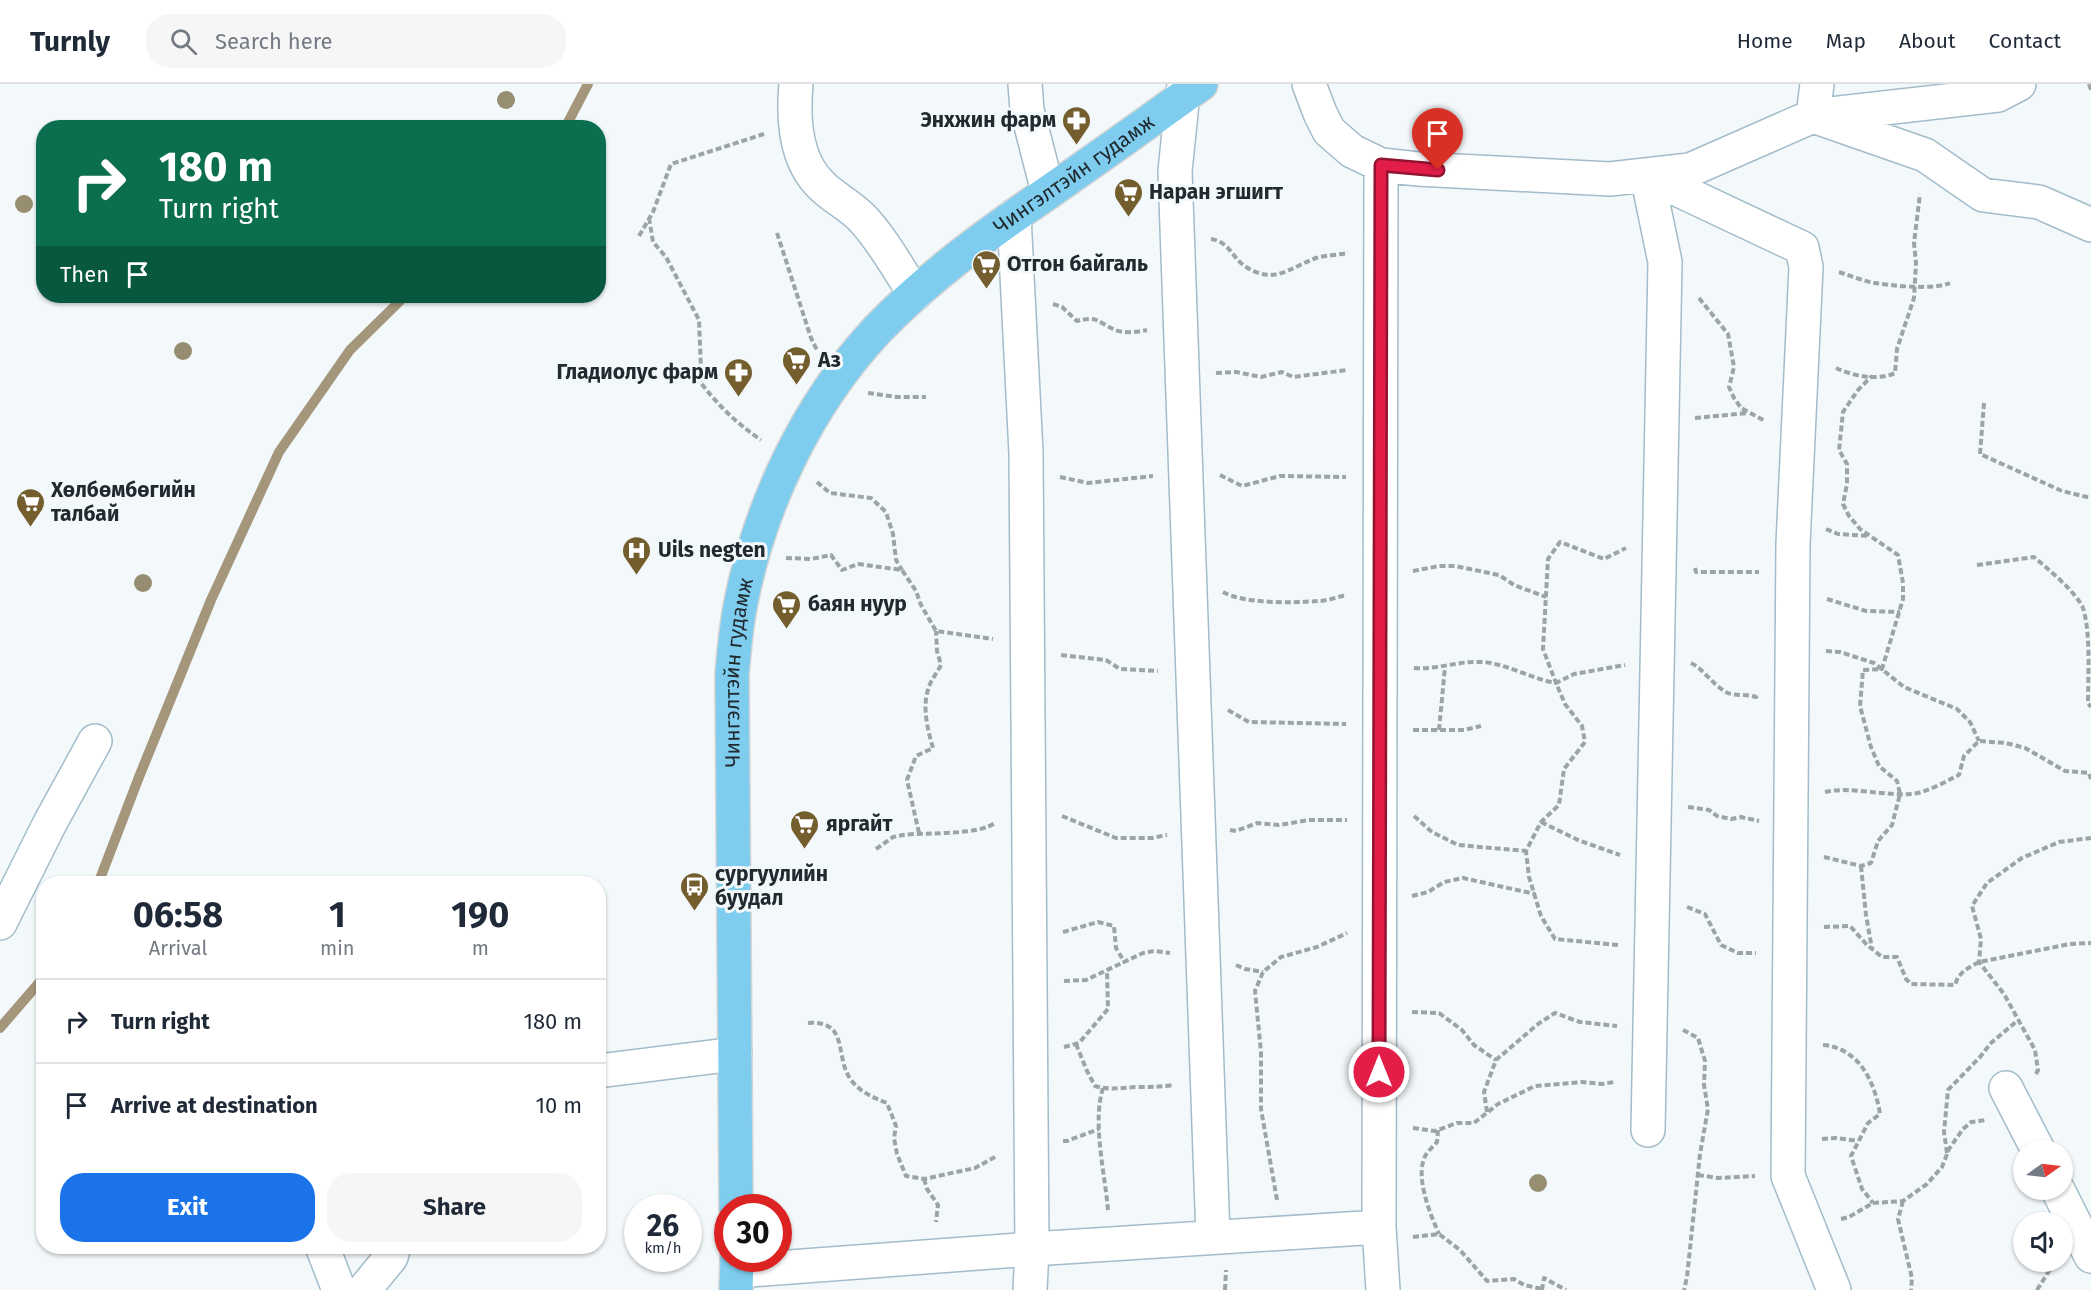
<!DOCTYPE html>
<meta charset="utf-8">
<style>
:root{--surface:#fff;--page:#f6f6f7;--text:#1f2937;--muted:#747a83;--line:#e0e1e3;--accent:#1a73e8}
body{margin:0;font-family:"Fira Sans",sans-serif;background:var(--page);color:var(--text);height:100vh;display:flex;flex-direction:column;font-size:22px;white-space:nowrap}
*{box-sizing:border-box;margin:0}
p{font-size:20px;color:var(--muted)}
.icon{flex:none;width:33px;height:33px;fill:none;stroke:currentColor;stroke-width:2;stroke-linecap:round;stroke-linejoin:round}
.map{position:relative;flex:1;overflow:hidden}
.details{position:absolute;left:36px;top:792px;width:570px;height:378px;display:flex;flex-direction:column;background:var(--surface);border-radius:24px;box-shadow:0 2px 4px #0004}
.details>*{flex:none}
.top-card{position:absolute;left:36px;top:36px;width:570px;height:183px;border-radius:24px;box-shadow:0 2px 4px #0004;background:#0b6e4f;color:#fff;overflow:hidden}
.needle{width:39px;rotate:76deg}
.fabs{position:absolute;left:2013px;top:1056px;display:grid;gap:12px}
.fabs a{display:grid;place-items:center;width:60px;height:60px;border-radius:50%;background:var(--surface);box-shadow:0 2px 4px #0004;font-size:30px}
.speed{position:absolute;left:624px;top:1110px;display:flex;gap:12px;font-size:30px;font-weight:700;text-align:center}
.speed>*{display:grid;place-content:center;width:78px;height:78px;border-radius:50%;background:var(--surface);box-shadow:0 2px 4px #0004;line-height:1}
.speed small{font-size:15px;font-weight:400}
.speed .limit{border:9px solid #d22;background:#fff;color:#111}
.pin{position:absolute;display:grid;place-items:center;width:51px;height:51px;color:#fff;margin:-62px -26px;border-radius:50% 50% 50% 0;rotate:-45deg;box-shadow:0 0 6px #0007}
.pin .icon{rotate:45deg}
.me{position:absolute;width:66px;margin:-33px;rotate:0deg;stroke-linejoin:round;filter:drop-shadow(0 0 4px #0008)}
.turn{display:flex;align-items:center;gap:21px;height:126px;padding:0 24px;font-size:27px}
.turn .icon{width:78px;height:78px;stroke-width:2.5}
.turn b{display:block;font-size:42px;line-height:51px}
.then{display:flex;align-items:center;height:57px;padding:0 24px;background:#0003;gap:12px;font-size:22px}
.eta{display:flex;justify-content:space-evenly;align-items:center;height:102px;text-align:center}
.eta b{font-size:36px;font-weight:700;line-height:42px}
.action{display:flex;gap:12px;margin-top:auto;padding:12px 24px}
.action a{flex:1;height:69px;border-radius:24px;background:var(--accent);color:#fff;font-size:24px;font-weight:700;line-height:69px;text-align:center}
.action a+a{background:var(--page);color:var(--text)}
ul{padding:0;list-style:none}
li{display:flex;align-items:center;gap:18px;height:84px;padding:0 24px;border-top:2px solid var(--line)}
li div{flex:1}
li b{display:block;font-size:22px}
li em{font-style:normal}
header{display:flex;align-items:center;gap:36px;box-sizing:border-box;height:84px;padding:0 30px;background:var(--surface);border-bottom:2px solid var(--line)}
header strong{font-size:28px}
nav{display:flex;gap:33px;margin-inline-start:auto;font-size:21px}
.search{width:420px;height:54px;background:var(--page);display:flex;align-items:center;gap:15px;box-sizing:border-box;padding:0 21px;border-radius:24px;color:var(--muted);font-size:22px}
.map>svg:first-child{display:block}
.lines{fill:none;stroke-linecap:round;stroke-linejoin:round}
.stream{stroke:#a4967b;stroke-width:10}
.minor-casing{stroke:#a3bcca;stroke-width:36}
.major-casing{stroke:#d2d4d5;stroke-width:36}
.path{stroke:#9da4a8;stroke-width:4;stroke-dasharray:6 3;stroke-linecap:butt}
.minor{stroke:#fff;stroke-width:33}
.major{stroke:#7ecdee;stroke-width:33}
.tree{fill:#978e72}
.route-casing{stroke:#92132f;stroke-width:15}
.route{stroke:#e11d48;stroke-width:10}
.labels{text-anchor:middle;stroke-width:6;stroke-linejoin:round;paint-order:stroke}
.poi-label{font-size:21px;font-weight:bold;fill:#202a2f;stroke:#f3f8fb;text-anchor:start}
.street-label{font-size:21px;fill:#202a2f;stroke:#f3f8fb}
</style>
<header>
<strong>Turnly</strong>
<div class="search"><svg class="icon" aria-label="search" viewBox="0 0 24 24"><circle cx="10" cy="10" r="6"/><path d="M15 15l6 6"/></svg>Search here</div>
<nav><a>Home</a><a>Map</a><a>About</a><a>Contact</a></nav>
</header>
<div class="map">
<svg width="2091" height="1206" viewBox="0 0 2091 1206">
<rect width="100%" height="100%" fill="#f3f8fb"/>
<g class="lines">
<path class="stream" d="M 565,44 L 588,0
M 98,800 L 139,693 L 211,516 L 279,368 L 350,266 L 405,212
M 0,944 L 44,893"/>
<defs>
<path id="minor" d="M 796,0 C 793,33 795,75 820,100 C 832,113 850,121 863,135 C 882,155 899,186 915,210
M 1025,0 L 1027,26 L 1048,108
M 1184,0 L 1175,87 L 1213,1153
M 1309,0 L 1320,29 L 1329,47 L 1352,67 L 1381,81 L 1418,85 L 1610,95 L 1690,86 L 1813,32 L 1998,11 L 2019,0
M 1817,0 L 1813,32 L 1925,71 L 1983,111 L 2039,118 L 2091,141
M 1381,81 L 1379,1143 L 1383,1206
M 1647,91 L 1802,164 L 1806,183 L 1793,460 L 1788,1092 L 1834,1206
M 1647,91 L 1665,178 L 1648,1046
M 1014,132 L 1026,369 L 1032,1165 L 1030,1206
M 0,839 L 50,739 L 95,657
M 598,987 L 735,970
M 2006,1004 L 2038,1066
M 2058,1106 L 2091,1172
M 322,1162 L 339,1206
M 737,1187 L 1032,1165 L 1379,1143
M 364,1206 L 391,1173 L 394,1162"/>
<g id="major">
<path id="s1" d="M 736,1124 L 732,590 C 734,567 736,545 740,523 C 759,422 807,321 877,246 C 927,194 987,150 1046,110 C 1098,74 1150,37 1201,0"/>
<path d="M 736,1206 L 737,1174"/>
</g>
</defs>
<use href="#minor" class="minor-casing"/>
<use href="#major" class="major-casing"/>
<path class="path" d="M 2089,0 L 2091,6
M 649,134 L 653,158 L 666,173 L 699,236 L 701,285 L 700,298 C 718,321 736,339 761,356
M 777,149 L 811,254 L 817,266
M 639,152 L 653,128 L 671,80 L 764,50
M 1211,155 C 1230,158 1232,174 1246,183 C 1275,201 1289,184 1316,174 C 1326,171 1338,171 1348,169
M 1839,188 C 1851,192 1863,197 1875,199 C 1894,202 1934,206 1950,199
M 1699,214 L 1728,250 L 1734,283 L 1729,303 L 1734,314 L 1741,324 L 1765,337
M 1053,220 L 1062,223 L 1077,237 C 1098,232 1096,237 1113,245 C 1122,250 1137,248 1147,246
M 1836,284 C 1853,292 1878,297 1895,289 L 1897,265 L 1914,214 L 1916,179 L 1914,159 L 1920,110
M 1216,289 L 1236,288 L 1261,293 L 1282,288 L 1293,293 L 1347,286
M 868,309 L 897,313 L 926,313
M 1984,319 L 1980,370 L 2062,407 L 2091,414
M 1695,334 L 1748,329
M 1220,391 L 1242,402 L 1280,392 L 1346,393
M 1060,393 L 1088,399 L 1153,392
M 817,398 L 830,409 L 871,414 L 886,428 L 893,450 L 896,476 L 902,486
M 1826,445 L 1838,450 L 1869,452
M 786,474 L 811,475 L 831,471 L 842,486 L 858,480 L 902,486 L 916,507 L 921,521 L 936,547 L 993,555
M 1977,481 L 2034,473 C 2047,484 2077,509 2083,524 C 2091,550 2088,591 2088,619 L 2091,623
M 1695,484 L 1696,488 L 1759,488
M 1413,487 L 1439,482 L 1455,482 L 1499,491 L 1514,501 L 1546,513
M 1223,508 C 1244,520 1293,519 1318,517 C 1327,517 1337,513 1346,511
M 1827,515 L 1866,527 L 1900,528
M 1826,567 L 1840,568 L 1874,579 L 1904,603 L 1957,625 L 1970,638 L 1979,657
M 1061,571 L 1106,576 L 1120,585 L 1158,587
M 1691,579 C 1705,586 1713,602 1728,609 C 1735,612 1747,610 1756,613 L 1758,611
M 1414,584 C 1436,586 1458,577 1479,578 C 1504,578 1531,595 1556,599 L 1543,565 L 1548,475 L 1560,458 L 1604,475 L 1626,464
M 1228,626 L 1249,638 L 1346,640
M 1413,646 L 1464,646 L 1481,642
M 1439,646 L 1445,583
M 1825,708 C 1850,702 1883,712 1910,710 C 1927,709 1944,698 1959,691 L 1964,672 L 1979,657 L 2006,659 L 2025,664 L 2065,687 L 2089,689 L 2091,695
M 1688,723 L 1709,726 L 1717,732 L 1731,735 L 1741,733 L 1759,737
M 1062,732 L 1116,754 L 1152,754 L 1167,751
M 1414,732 L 1432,748 L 1458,761 L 1526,767
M 1541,738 L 1578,756 L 1620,771
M 1230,746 L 1236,747 L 1257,739 L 1279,741 L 1309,736 L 1347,736
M 919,749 L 907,696 L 916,672 L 933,664 C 928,647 922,624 928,606 C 930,597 937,589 941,581 L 937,567 L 936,547
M 876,765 L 893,753 L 903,751 C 926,748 980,752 996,738
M 1824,773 L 1861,782 L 1871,779 L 1878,757 L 1892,741 L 1900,710 L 1897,697 L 1879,682 L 1871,663 L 1860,622 L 1863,586 L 1882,585 L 1903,515 L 1903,499 L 1898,471 L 1860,445 L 1849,432 L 1843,420 L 1847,400 L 1847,380 L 1839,366 L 1843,328 L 1858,306 L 1872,292
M 1861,782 L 1866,831 L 1872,865
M 1412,812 L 1428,808 L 1444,798 L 1463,794 L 1535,810
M 1687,823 L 1705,830 L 1721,861 L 1738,869 L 1756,869
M 1824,843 L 1850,842 L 1867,861 L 1882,873 L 1897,873 L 1906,895 L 1911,900 L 1955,901 L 1958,893 L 1965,886 L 1979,878 L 2070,860 L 2091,859
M 1063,848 L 1098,838 L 1114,842 L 1116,864 L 1125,879
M 1618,861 L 1555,855 L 1541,832 L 1529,793 L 1526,767 L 1541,738 L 1559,721 L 1564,685 L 1585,658 L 1582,642 L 1565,620 L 1556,599 L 1574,590 L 1625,581
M 1236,881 L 1245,885 L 1263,888
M 1064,897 L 1086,896 L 1143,869 L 1154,867 L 1170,869
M 1412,928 L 1439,929 L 1462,946 L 1474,961 L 1496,976
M 808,939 C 850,936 834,973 851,996 C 860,1008 874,1014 887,1019 L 896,1042 L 894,1054 L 897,1070 L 906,1092 L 924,1095 L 975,1084 L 997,1072
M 1683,946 L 1698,954 L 1705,977 L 1704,1001 L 1708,1025 L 1700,1070 L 1687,1193 L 1684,1206
M 1076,960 L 1087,987 L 1095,1002 C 1112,1007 1123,1003 1139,1003 C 1151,1003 1161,1003 1173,1001
M 1823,961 C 1859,964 1875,998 1880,1030 L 1868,1039 L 1851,1072 L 1862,1105 L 1873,1119
M 1064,963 L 1079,959 L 1108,925 L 1107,887
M 2036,990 L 2038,986 L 2035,966 L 2004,910 L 1979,878 L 1981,855 L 1972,822 L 1987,799 L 2022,774 L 2059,758 L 2091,754
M 1103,1004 C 1092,1038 1105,1090 1108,1126
M 1487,1028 L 1484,1008 L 1496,976 L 1538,940 L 1555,929 L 1580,938 L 1617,942
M 1413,1044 L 1435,1047 L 1457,1039 L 1474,1039 L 1498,1020 L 1535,1002 L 1582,998 L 1602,1000 L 1614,998
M 1438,1046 L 1437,1058 C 1434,1062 1430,1065 1427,1069 C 1413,1089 1430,1130 1439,1150
M 1822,1055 L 1836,1054 L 1858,1057
M 1063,1057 L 1067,1057 L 1099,1045
M 1947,1069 L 1944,1048 L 1948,1006 L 1980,973 L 1991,959 L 2017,937
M 1698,1091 L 1718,1094 L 1755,1092
M 924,1095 L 927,1105 L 938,1121 L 936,1138
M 1277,1116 L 1261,1025 L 1261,968 L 1255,907 L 1263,888 L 1281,873 L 1317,863 L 1347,849
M 1903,1117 L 1898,1135 L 1912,1194 L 1911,1206
M 1841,1135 L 1849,1133 L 1873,1119 L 1903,1117 L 1927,1100 L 1942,1083 L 1949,1065 L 1963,1045 L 1971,1038 L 1986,1036
M 1413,1153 L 1439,1150 L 1460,1166 L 1487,1197 L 1514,1195 L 1524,1201 L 1542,1205
M 1225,1206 L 1226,1186
M 1542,1206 L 1544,1194 L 1566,1206
M 2037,1206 L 2049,1187 L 2058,1179"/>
<use href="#minor" class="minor"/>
<use href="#major" class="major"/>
</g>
<g class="tree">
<circle cx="506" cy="16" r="9"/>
<circle cx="24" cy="120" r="9"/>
<circle cx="183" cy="267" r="9"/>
<circle cx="143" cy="499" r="9"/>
<circle cx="1538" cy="1099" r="9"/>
</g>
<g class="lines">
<defs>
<path id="route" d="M 1379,988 L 1381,81 L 1438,86"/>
</defs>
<use href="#route" class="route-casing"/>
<use href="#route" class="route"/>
</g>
<defs>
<symbol id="pharmacy-pin" viewBox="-11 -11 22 30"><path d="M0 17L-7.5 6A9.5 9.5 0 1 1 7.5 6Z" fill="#745e2e" stroke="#f3f8fb"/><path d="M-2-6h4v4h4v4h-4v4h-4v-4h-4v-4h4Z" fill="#fff"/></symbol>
<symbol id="supermarket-pin" viewBox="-11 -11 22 30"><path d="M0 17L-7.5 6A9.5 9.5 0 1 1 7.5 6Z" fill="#745e2e" stroke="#f3f8fb"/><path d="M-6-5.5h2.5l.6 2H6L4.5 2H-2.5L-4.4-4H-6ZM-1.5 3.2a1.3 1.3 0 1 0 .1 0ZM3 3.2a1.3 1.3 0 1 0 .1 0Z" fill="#fff"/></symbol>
<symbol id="hospital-pin" viewBox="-11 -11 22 30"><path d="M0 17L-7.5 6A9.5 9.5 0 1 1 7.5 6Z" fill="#745e2e" stroke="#f3f8fb"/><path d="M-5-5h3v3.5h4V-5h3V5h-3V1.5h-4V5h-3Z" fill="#fff"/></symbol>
<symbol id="bus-pin" viewBox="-11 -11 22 30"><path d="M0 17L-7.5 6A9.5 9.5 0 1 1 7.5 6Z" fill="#745e2e" stroke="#f3f8fb"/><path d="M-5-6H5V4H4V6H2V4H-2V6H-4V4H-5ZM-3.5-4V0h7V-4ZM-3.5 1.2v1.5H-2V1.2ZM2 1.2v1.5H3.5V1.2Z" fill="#fff"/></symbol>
</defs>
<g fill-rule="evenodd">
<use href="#pharmacy-pin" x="1060" y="20" width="33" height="45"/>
<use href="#supermarket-pin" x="1112" y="92" width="33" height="45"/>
<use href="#supermarket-pin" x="970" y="164" width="33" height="45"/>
<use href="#supermarket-pin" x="780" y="260" width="33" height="45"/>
<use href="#pharmacy-pin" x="722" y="272" width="33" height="45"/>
<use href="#supermarket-pin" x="14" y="402" width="33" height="45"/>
<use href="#hospital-pin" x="620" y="450" width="33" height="45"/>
<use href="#supermarket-pin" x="770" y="504" width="33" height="45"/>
<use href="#supermarket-pin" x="788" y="724" width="33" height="45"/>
<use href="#bus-pin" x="678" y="786" width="33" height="45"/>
</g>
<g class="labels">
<g class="poi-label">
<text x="1056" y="43" text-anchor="end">Энхжин фарм</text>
<text x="1149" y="115">Наран эгшигт</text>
<text x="1007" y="187">Отгон байгаль</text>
<text x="818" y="283">Аз</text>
<text x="718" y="295" text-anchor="end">Гладиолус фарм</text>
<text x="51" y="413">Хөлбөмбөгийн<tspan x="51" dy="24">талбай</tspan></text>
<text x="658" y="473">Uils negten</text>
<text x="808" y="527">баян нуур</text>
<text x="826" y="747">яргайт</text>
<text x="715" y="797">сургуулийн<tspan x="715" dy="24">буудал</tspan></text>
</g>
<g class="street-label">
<text dy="7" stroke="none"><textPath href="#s1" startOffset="1166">Чингэлтэйн гудамж</textPath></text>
<text dy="7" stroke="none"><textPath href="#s1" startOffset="536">Чингэлтэйн гудамж</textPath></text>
</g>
</g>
</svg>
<div class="fabs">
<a><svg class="needle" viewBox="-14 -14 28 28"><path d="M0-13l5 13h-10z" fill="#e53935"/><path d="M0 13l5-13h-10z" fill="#747a83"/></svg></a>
<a><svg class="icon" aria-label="sound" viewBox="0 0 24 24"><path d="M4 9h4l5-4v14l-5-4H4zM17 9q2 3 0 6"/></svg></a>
</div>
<div class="speed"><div>26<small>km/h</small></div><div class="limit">30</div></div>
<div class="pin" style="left:1438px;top:86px;background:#d93025"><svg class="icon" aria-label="arrive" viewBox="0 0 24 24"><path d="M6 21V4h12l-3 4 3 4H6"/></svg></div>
<svg class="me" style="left:1379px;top:988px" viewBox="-20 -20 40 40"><circle r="17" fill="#e11d48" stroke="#fff" stroke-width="3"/><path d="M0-11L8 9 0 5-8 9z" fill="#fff"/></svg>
<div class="top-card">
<div class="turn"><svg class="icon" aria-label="right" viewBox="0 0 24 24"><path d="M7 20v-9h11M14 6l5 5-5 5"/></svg><div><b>180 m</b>Turn right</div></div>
<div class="then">Then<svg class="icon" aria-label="arrive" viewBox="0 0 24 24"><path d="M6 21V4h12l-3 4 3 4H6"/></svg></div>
</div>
<section class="details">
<div class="eta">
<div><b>06:58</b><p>Arrival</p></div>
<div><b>1</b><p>min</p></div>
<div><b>190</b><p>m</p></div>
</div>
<ul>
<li><svg class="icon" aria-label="right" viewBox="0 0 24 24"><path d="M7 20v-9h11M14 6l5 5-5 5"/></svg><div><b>Turn right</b></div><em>180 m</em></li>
<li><svg class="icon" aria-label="arrive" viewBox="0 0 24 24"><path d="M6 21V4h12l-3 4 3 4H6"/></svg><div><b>Arrive at destination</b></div><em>10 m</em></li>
</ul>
<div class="action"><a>Exit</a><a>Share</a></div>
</section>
</div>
